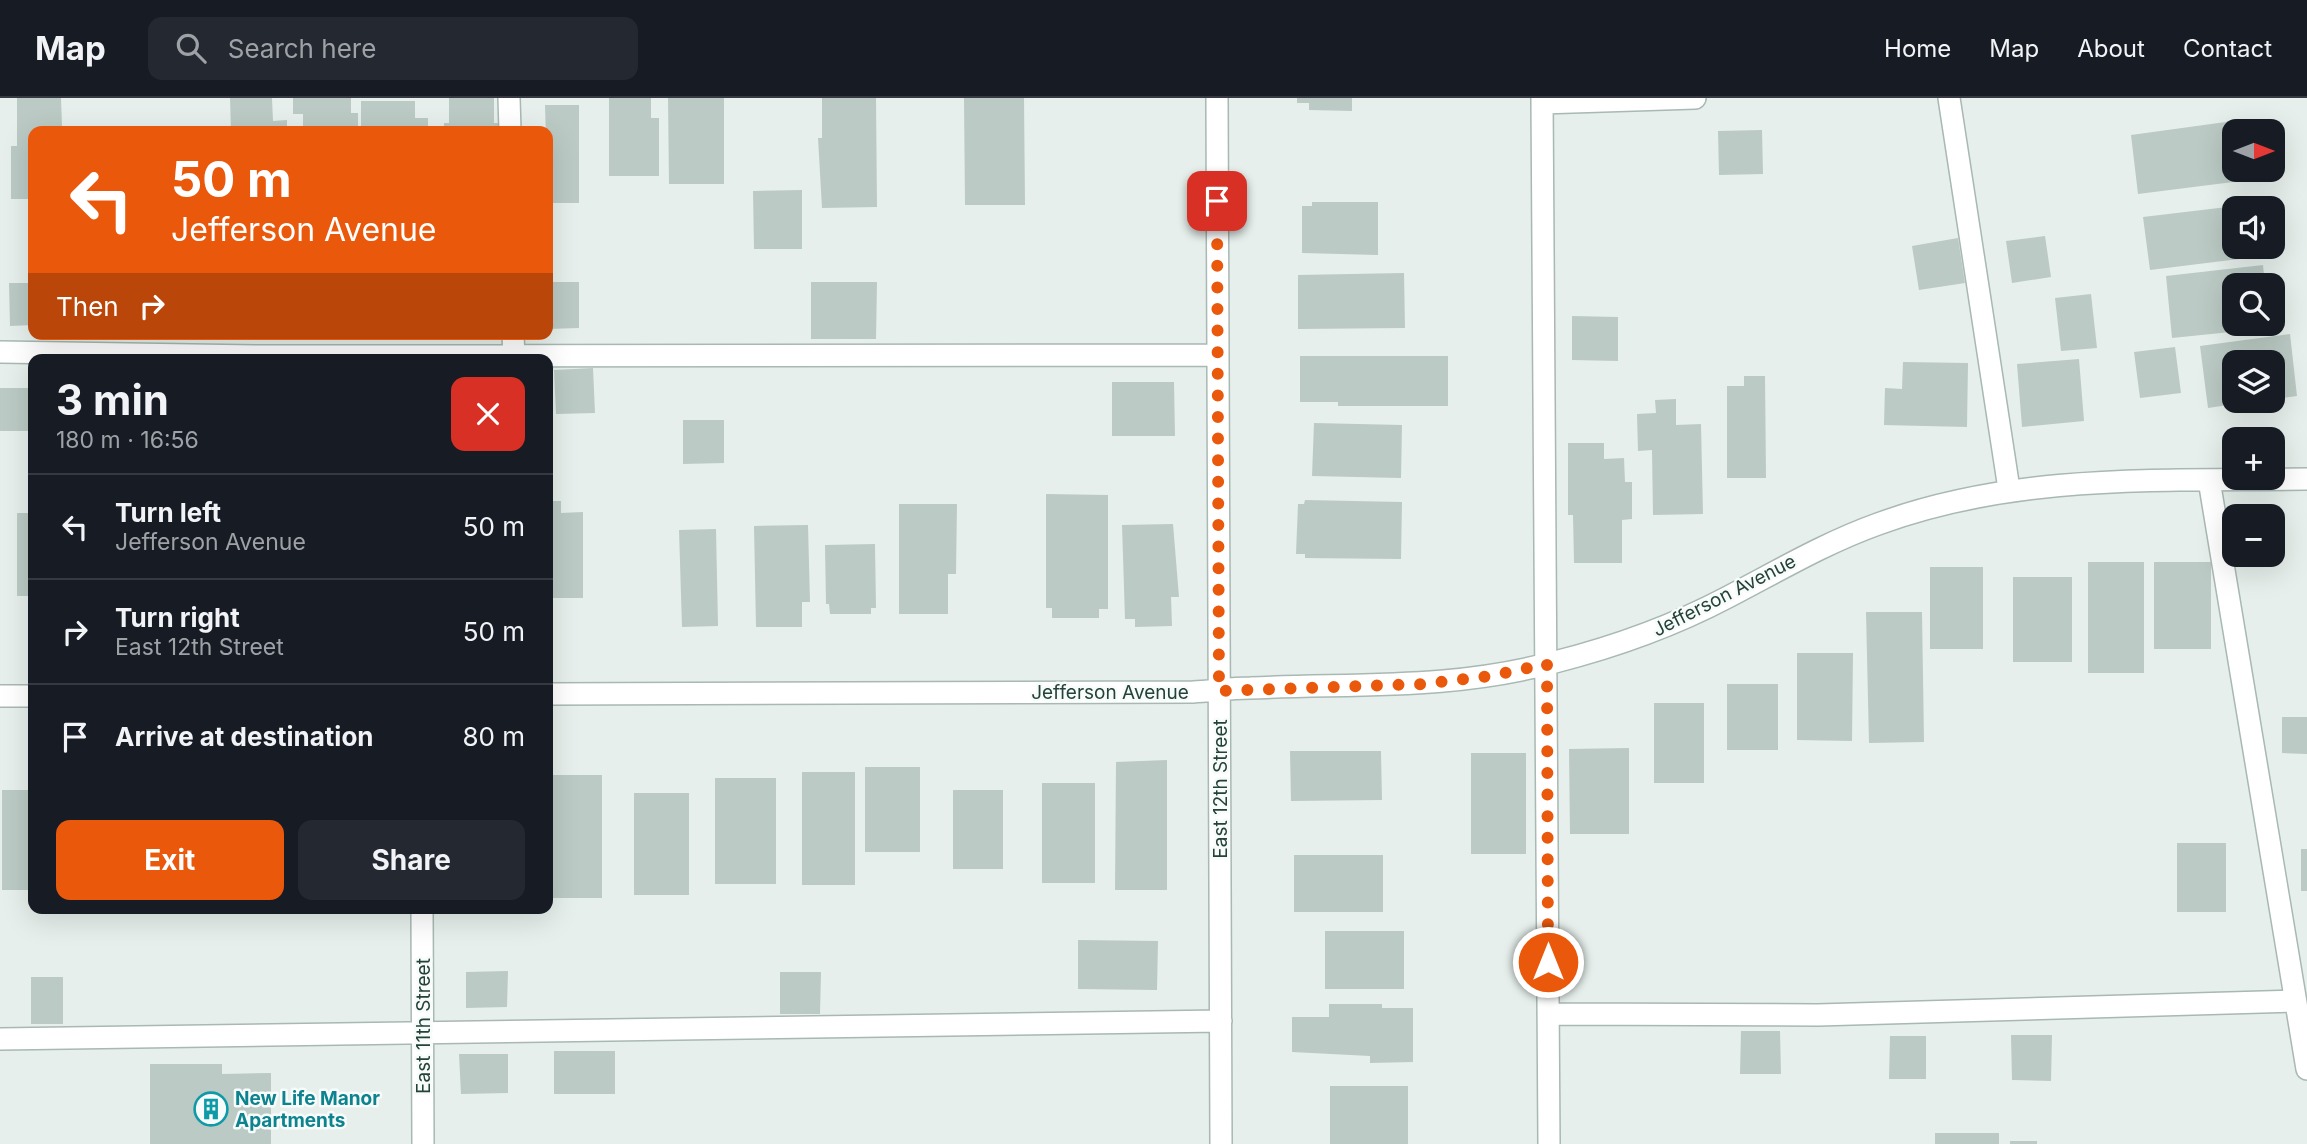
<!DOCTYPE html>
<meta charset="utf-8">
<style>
:root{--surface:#171b24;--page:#242831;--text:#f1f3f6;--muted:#9ea1a6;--line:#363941;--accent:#ea580c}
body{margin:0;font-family:Inter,sans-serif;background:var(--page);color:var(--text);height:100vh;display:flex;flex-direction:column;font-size:26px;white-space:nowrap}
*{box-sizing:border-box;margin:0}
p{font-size:23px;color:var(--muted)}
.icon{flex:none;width:38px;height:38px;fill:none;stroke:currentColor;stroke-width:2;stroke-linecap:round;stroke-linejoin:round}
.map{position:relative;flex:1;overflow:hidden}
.sheet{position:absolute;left:28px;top:256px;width:525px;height:560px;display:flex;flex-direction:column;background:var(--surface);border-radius:14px;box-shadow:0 7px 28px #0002}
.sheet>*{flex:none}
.banner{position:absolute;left:28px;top:28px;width:525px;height:214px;border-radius:14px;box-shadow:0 7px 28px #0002;background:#ea580c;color:#fff;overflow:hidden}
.needle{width:46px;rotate:90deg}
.fabs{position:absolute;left:2222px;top:21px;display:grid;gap:14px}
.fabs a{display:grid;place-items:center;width:63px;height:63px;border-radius:14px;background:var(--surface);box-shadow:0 7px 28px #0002;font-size:35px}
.pin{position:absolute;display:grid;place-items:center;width:60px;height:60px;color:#fff;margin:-30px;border-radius:14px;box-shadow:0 4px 10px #0006}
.me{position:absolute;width:77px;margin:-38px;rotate:0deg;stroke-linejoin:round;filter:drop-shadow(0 0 5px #0008)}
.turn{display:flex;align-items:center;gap:24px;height:147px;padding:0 28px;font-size:32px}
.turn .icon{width:91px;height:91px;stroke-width:2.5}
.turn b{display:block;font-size:49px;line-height:60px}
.then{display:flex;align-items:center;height:66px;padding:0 28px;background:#0003;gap:14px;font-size:26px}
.round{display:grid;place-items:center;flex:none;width:74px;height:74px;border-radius:14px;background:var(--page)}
.overview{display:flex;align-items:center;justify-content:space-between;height:119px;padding:0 28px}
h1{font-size:42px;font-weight:700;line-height:52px}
.button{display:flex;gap:14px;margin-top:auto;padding:14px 28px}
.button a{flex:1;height:80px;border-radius:14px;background:var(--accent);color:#fff;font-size:28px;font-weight:700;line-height:80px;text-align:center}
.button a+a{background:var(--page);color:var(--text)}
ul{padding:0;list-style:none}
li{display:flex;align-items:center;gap:21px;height:105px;padding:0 28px;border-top:2px solid var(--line)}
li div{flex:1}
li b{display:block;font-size:26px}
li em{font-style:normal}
header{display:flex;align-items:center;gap:42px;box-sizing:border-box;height:98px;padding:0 35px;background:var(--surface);border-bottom:2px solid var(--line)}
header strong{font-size:33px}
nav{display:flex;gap:38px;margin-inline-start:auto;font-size:24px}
.search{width:490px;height:63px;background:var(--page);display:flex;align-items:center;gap:18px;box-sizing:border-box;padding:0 24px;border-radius:14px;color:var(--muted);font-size:26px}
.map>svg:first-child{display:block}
.building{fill:#bbcac4}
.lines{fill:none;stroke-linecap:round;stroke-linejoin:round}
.minor-casing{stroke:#a8b8b2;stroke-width:24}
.minor{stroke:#fff;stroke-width:21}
.route{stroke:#ea580c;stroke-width:12;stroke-dasharray:0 21.6}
.labels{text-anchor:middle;stroke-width:5;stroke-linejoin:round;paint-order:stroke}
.street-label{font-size:19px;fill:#24423a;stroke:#f7fbf9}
.culture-label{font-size:19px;font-weight:bold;fill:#0d838f;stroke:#f7fbf9;text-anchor:start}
</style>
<header>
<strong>Map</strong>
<div class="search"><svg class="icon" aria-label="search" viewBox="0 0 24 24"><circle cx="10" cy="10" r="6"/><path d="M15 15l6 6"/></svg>Search here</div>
<nav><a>Home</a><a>Map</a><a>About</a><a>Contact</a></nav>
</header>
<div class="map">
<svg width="2307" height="1046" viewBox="0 0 2307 1046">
<rect width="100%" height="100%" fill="#e6efeb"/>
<path class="building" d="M 17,0 L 61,0 L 62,28 L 72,28 L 72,33 L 33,33 L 33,101 L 11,101 L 11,48 L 17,48 Z
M 230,0 L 272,0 L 273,23 L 287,22 L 287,33 L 231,33 Z
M 293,0 L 351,0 L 351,15 L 358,15 L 358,33 L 303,33 L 303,16 L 293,16 Z
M 449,0 L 494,0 L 494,25 L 500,25 L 500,33 L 444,33 L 444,25 L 449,25 Z
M 609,0 L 651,0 L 651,20 L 659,20 L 659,78 L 609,78 Z
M 668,0 L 724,0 L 724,86 L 669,86 Z
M 822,0 L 876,0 L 877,109 L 822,110 L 818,40 L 822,40 Z
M 964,0 L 1024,0 L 1025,107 L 965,107 Z
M 1297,0 L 1352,0 L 1352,13 L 1309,12 L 1309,5 L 1297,5 Z
M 361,3 L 415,3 L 415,20 L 428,20 L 428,33 L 361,33 Z
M 545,7 L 579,7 L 579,105 L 548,105 Z
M 2233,23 L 2235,72 L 2240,72 L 2241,83 L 2138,96 L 2131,37 Z
M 1762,32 L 1763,76 L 1719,77 L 1718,33 Z
M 802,92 L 802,151 L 754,151 L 753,93 Z
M 1312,104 L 1378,104 L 1378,157 L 1302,155 L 1302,108 L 1312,108 Z
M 2244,107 L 2245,110 L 2235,110 L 2235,149 L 2254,149 L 2255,159 L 2150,172 L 2143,119 Z
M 2045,138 L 2051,179 L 2012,185 L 2006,143 Z
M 1958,140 L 1965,185 L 1919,192 L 1912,148 Z
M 2263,167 L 2265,187 L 2235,187 L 2235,226 L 2269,226 L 2270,230 L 2172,240 L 2166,178 Z
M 1404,175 L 1405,230 L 1298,231 L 1298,177 Z
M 548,184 L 579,184 L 579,230 L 548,231 Z
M 811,184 L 877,184 L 876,241 L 811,241 Z
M 9,185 L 33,185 L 33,227 L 10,228 Z
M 2091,196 L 2097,250 L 2061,253 L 2055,200 Z
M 1572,218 L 1618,219 L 1618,263 L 1572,262 Z
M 2290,236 L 2297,298 L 2273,301 L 2273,264 L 2235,264 L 2235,303 L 2248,304 L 2208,310 L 2200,248 Z
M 2175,249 L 2181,295 L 2140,300 L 2134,254 Z
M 1300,258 L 1448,258 L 1448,308 L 1338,308 L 1338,304 L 1300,304 Z
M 2079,261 L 2084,323 L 2022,329 L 2017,266 Z
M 1903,264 L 1968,265 L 1967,329 L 1884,327 L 1885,290 L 1902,291 Z
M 593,270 L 595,315 L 556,316 L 554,272 Z
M 1744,278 L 1765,278 L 1766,380 L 1727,380 L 1727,288 L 1744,288 Z
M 1112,284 L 1174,284 L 1175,338 L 1112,338 Z
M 0,290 L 33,290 L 33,333 L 0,333 Z
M 1676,301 L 1676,327 L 1701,326 L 1703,416 L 1653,417 L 1652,352 L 1638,353 L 1637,316 L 1656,315 L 1655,302 Z
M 683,322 L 724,322 L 724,365 L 683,366 Z
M 1314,325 L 1402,327 L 1401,380 L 1312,378 Z
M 1568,345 L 1604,345 L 1604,361 L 1624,360 L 1625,384 L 1632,384 L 1632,421 L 1622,422 L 1622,465 L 1574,465 L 1573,417 L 1568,417 Z
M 1046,396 L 1108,397 L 1108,511 L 1099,511 L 1099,520 L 1052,520 L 1052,510 L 1046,510 Z
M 1305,402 L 1402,404 L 1401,461 L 1305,460 L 1305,456 L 1296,456 L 1298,406 L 1304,406 Z
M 548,403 L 561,403 L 561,415 L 583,414 L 583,500 L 548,500 Z
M 899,406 L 957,406 L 956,476 L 948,476 L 948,516 L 899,516 Z
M 17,415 L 33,415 L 33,498 L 17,498 Z
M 1173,426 L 1179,499 L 1171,499 L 1172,528 L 1135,529 L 1135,521 L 1125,521 L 1122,427 Z
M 808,427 L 810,504 L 802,504 L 802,529 L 756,529 L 754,428 Z
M 716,431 L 718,528 L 682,529 L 679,432 Z
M 875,446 L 876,510 L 871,510 L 871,516 L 830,516 L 829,506 L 826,506 L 825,447 Z
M 2088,464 L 2144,464 L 2144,575 L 2088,575 Z
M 2154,464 L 2211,464 L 2211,551 L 2154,551 Z
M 1930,469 L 1983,469 L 1983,551 L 1930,551 Z
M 2013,479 L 2072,479 L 2072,564 L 2013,564 Z
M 1866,514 L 1922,514 L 1924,644 L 1869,645 Z
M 1797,555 L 1853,555 L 1852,643 L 1797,642 Z
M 1727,586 L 1778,586 L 1778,652 L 1727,652 Z
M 1654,605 L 1704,605 L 1704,685 L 1654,685 Z
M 2282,619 L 2307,619 L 2307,656 L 2282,655 Z
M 1629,650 L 1629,736 L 1570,736 L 1569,651 Z
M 1290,653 L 1381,653 L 1382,702 L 1291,703 Z
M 1471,655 L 1526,655 L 1526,756 L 1471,756 Z
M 1167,662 L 1167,792 L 1115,792 L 1116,664 Z
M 865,669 L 920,669 L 920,754 L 865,754 Z
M 802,674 L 855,674 L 855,787 L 802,787 Z
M 548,677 L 602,677 L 602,800 L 548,800 Z
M 715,680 L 776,680 L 776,786 L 715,786 Z
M 1042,685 L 1095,685 L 1095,785 L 1042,785 Z
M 2,692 L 33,692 L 33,792 L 2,792 Z
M 953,692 L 1003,692 L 1003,771 L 953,771 Z
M 634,695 L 689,695 L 689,797 L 634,797 Z
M 2177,745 L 2226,745 L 2226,814 L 2177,814 Z
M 2301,751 L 2307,751 L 2307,793 L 2301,793 Z
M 1294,757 L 1383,757 L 1383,814 L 1294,814 Z
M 1325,833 L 1404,833 L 1404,891 L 1325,891 Z
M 1078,842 L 1158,843 L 1157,892 L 1078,891 Z
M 508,873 L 507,909 L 466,910 L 466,874 Z
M 780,874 L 821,874 L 820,916 L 780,916 Z
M 31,879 L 63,879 L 63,926 L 31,926 Z
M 1329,906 L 1382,906 L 1382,910 L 1413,910 L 1413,964 L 1370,965 L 1370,958 L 1292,954 L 1292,919 L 1329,919 Z
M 1741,933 L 1780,933 L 1781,976 L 1740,976 Z
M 2011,937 L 2052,937 L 2051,983 L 2012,982 Z
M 1890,938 L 1926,938 L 1926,981 L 1889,981 Z
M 554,953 L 615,953 L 615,996 L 554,996 Z
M 459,956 L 508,956 L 508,995 L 461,996 Z
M 150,966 L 222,966 L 222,976 L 271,975 L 271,1046 L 150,1046 Z
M 1330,988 L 1408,988 L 1408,1046 L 1330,1046 Z
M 1935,1035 L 1999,1035 L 1999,1046 L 1935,1046 Z
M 2010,1043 L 2037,1043 L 2037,1046 L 2010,1046 Z"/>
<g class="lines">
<defs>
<path id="minor" d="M 509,0 L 510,33
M 1217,0 L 1221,1046
M 1542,0 L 1549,1046
M 1949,0 L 2009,391
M 1542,5 L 1695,0
M 513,236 L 514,261
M 0,254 L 260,258 L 1218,257
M 2209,382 L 2307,971
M 548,596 L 1193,594 C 1212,593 1231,590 1250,590 C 1356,585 1450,592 1555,564 C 1614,549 1673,528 1728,499 C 1778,473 1825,445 1878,426 C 2017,375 2162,383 2307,381
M 0,598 L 33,598
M 422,810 L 423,1046
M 1548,916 L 1818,917 L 2295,903
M 0,941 L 1221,923"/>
</defs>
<use href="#minor" class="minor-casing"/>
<use href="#minor" class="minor"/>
</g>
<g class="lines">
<path class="route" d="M 1217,103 L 1219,593 L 1424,586 L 1490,578 L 1547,566 L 1548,864"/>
</g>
<defs>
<symbol id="building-ring" viewBox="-11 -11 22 22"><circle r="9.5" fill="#f7fbf9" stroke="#0f9aa8" stroke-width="1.5"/><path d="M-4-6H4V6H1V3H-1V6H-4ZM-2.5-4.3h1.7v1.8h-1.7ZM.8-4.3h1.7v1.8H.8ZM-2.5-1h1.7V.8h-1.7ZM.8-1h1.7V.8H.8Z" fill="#0f9aa8"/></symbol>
</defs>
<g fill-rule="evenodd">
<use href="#building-ring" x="192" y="992" width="38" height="38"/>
</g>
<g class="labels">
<g class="street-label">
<text transform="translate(1724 497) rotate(-27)" y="7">Jefferson Avenue</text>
<text x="1110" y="601">Jefferson Avenue</text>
<text transform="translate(1220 691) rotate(-90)" y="7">East 12th Street</text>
<text transform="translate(423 928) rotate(-90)" y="7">East 11th Street</text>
</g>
<g class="culture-label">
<text x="235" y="1007">New Life Manor<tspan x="235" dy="22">Apartments</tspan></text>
</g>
</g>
</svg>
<div class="fabs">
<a><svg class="needle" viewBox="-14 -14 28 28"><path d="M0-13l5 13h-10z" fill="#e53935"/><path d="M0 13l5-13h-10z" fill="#9ea1a6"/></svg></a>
<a><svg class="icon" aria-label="sound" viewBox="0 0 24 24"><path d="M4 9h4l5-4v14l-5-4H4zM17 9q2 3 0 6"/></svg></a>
<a><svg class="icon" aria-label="search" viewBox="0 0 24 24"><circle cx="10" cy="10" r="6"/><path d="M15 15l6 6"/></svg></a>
<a><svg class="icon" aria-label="layers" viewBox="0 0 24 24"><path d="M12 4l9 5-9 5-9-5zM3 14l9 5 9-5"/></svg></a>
<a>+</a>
<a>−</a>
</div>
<div class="pin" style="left:1217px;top:103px;background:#d93025"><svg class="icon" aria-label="arrive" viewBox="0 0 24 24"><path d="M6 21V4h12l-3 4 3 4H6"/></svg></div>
<svg class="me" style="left:1548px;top:864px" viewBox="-20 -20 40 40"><circle r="17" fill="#ea580c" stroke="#fff" stroke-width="3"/><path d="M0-11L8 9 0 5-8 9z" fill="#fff"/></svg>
<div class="banner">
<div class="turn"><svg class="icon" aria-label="left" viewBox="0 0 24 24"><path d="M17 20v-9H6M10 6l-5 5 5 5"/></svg><div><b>50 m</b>Jefferson Avenue</div></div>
<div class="then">Then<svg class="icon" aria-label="right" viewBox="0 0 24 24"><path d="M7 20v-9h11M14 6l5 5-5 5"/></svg></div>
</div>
<section class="sheet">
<div class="overview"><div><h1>3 min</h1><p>180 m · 16:56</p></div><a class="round" style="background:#d93025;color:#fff"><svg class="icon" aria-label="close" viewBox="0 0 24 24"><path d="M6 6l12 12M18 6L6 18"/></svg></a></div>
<ul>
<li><svg class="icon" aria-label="left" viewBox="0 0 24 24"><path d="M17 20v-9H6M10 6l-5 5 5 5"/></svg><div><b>Turn left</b><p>Jefferson Avenue</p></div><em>50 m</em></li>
<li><svg class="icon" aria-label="right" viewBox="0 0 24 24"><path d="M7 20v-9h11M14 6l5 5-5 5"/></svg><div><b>Turn right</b><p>East 12th Street</p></div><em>50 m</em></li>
<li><svg class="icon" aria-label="arrive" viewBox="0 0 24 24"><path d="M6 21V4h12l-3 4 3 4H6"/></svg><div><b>Arrive at destination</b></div><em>80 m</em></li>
</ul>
<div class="button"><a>Exit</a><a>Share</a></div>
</section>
</div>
